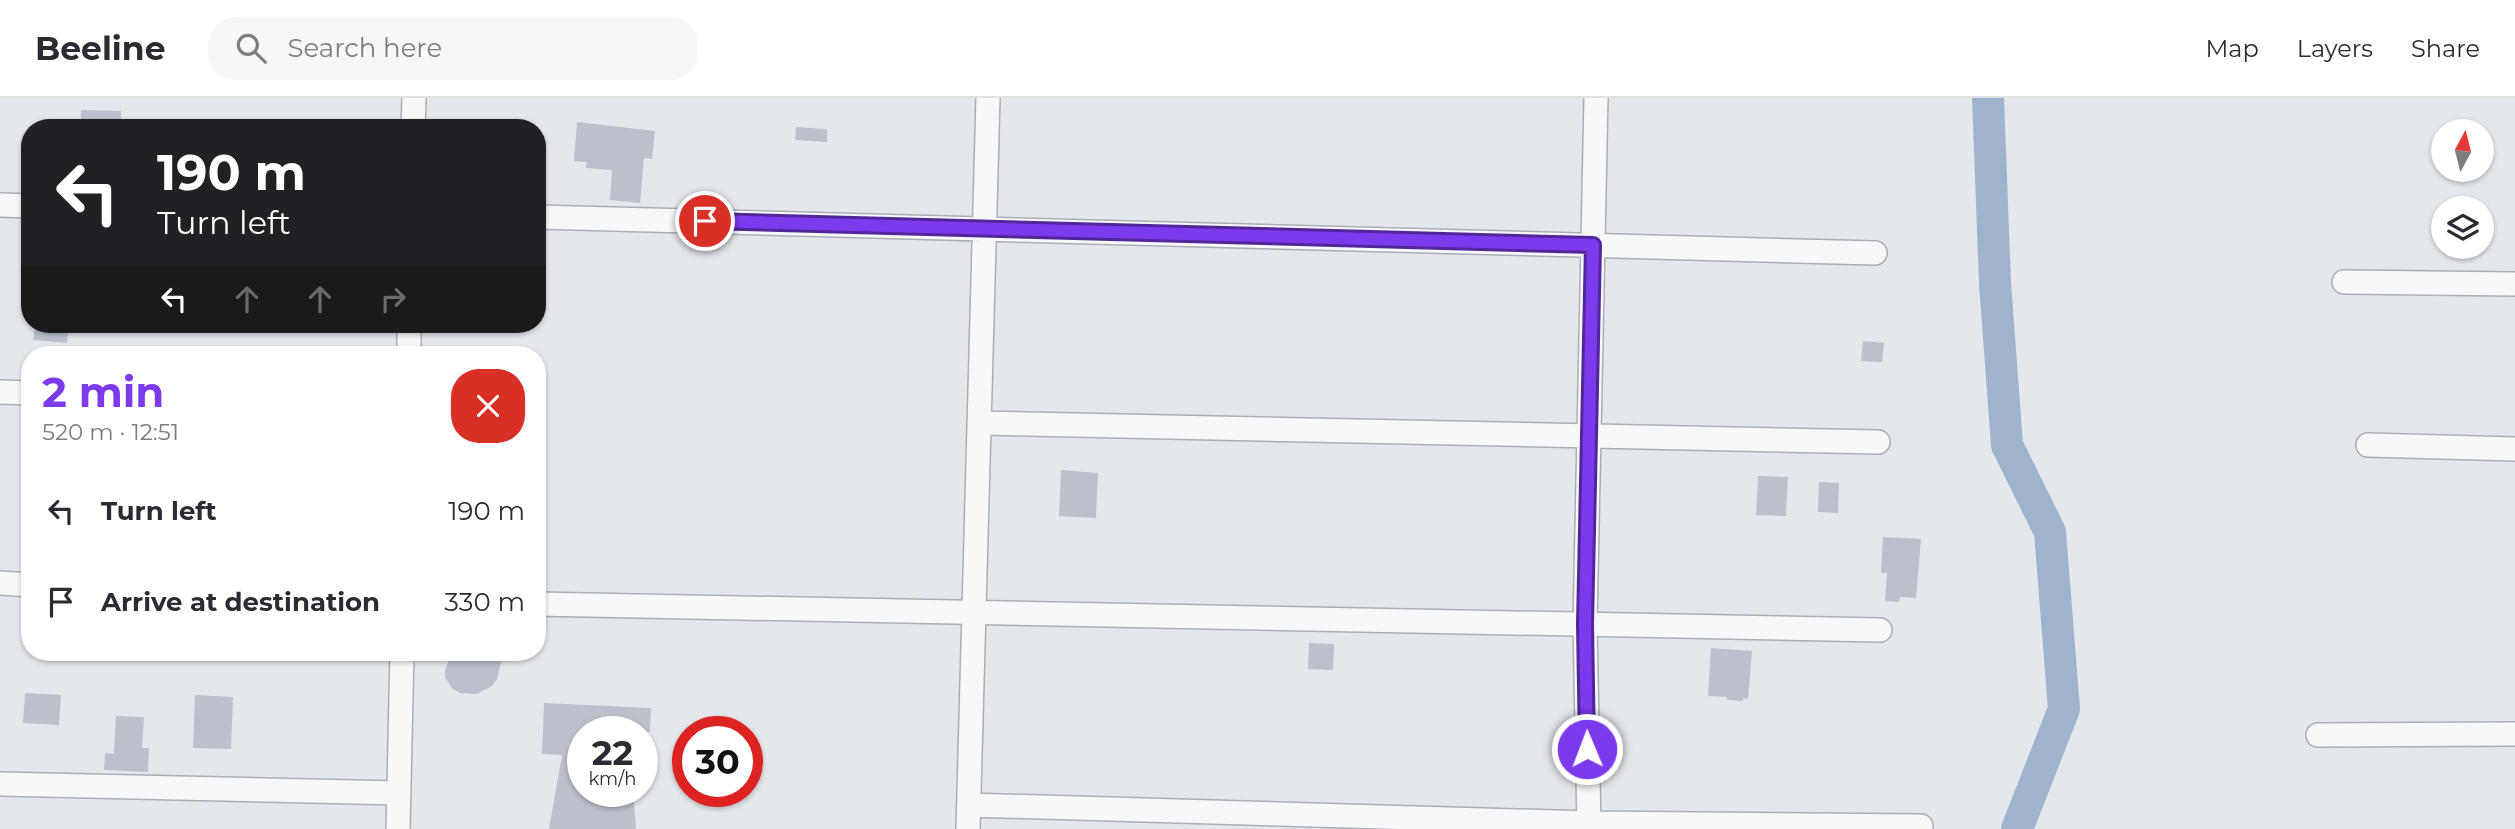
<!DOCTYPE html>
<meta charset="utf-8">
<style>
:root{--surface:#fff;--page:#f7f7f7;--text:#2b2b33;--muted:#7c7c81;--line:#e1e1e2;--accent:#7c3aed}
body{margin:0;font-family:Montserrat,sans-serif;background:var(--page);color:var(--text);height:100vh;display:flex;flex-direction:column;font-size:26px;white-space:nowrap}
*{box-sizing:border-box;margin:0}
p{font-size:23px;color:var(--muted)}
.icon{flex:none;width:38px;height:38px;fill:none;stroke:currentColor;stroke-width:2;stroke-linecap:round;stroke-linejoin:round}
.map{position:relative;flex:1;overflow:hidden}
.side{position:absolute;left:21px;top:248px;width:525px;height:315px;display:flex;flex-direction:column;background:var(--surface);border-radius:28px;box-shadow:0 2px 5px #0004}
.side>*{flex:none}
.guide{position:absolute;left:21px;top:21px;width:525px;height:214px;border-radius:28px;box-shadow:0 2px 5px #0004;background:#202124;color:#fff;overflow:hidden}
.needle{width:46px;rotate:7deg}
.buttons{position:absolute;left:2431px;top:21px;display:grid;gap:14px}
.buttons a{display:grid;place-items:center;width:63px;height:63px;border-radius:50%;background:var(--surface);box-shadow:0 2px 5px #0004;font-size:35px}
.speed{position:absolute;left:567px;top:618px;display:flex;gap:14px;font-size:35px;font-weight:700;text-align:center}
.speed>*{display:grid;place-content:center;width:91px;height:91px;border-radius:50%;background:var(--surface);box-shadow:0 2px 5px #0004;line-height:1}
.speed small{font-size:18px;font-weight:400}
.speed .limit{border:10px solid #d22;background:#fff;color:#111}
.pin{position:absolute;display:grid;place-items:center;width:60px;height:60px;color:#fff;margin:-30px;border:4px solid #fff;border-radius:50%;box-shadow:0 2px 7px #0007}
.me{position:absolute;width:77px;margin:-38px;rotate:359deg;stroke-linejoin:round;filter:drop-shadow(0 0 5px #0008)}
.turn{display:flex;align-items:center;gap:24px;height:147px;padding:0 21px;font-size:32px}
.turn .icon{width:91px;height:91px;stroke-width:2.5}
.turn b{display:block;font-size:49px;line-height:60px}
.lanes{display:flex;align-items:center;height:66px;padding:0 21px;background:#0003;justify-content:center;gap:35px;direction:ltr}
.lanes .off{opacity:.35}
.round{display:grid;place-items:center;flex:none;width:74px;height:74px;border-radius:28px;background:var(--page)}
.headline{display:flex;align-items:center;justify-content:space-between;height:119px;padding:0 21px}
h1{font-size:42px;font-weight:700;line-height:52px;color:var(--accent)}
ul{padding:0;list-style:none}
li{display:flex;align-items:center;gap:21px;height:91px;padding:0 21px}
li div{flex:1}
li b{display:block;font-size:26px}
li em{font-style:normal}
header{display:flex;align-items:center;gap:42px;box-sizing:border-box;height:98px;padding:0 35px;background:var(--surface);border-bottom:2px solid var(--line)}
header strong{font-size:33px}
nav{display:flex;gap:38px;margin-inline-start:auto;font-size:24px}
.search{width:490px;height:63px;background:var(--page);display:flex;align-items:center;gap:18px;box-sizing:border-box;padding:0 24px;border-radius:28px;color:var(--muted);font-size:26px}
.map>svg:first-child{display:block}
.lines{fill:none;stroke-linecap:round;stroke-linejoin:round}
.river{stroke:#9fb4cc;stroke-width:32}
.building{fill:#bbc0ca}
.minor-casing{stroke:#a9aeb7;stroke-width:26}
.minor{stroke:#f7f8fa;stroke-width:23}
.route-casing{stroke:#51269a;stroke-width:18}
.route{stroke:#7c3aed;stroke-width:12}
</style>
<header>
<strong>Beeline</strong>
<div class="search"><svg class="icon" aria-label="search" viewBox="0 0 24 24"><circle cx="10" cy="10" r="6"/><path d="M15 15l6 6"/></svg>Search here</div>
<nav><a>Map</a><a>Layers</a><a>Share</a></nav>
</header>
<div class="map">
<svg width="2515" height="731" viewBox="0 0 2515 731">
<rect width="100%" height="100%" fill="#e4e7ec"/>
<g class="lines">
<path class="river" d="M 1988,0 L 1995,185 L 2007,347 L 2050,434 L 2064,611 L 2017,731"/>
</g>
<path class="building" d="M 81,12 L 121,13 L 121,30 L 81,30 Z
M 577,24 L 655,33 L 652,61 L 644,60 L 640,105 L 610,102 L 612,72 L 586,70 L 587,64 L 574,63 Z
M 796,29 L 827,31 L 827,44 L 795,42 Z
M 35,226 L 69,226 L 67,245 L 33,242 Z
M 1863,243 L 1884,245 L 1882,264 L 1861,263 Z
M 1061,372 L 1098,375 L 1096,420 L 1059,418 Z
M 1758,378 L 1788,379 L 1786,418 L 1756,417 Z
M 1819,384 L 1839,385 L 1838,415 L 1818,414 Z
M 1883,439 L 1921,441 L 1916,500 L 1900,499 L 1899,504 L 1885,503 L 1887,475 L 1881,475 Z
M 1309,545 L 1334,546 L 1333,572 L 1308,571 Z
M 1711,550 L 1752,553 L 1748,601 L 1743,600 L 1743,603 L 1727,602 L 1727,599 L 1708,598 Z
M 452,555 L 499,555 L 501,564 L 497,581 L 492,588 L 477,596 L 460,595 L 453,591 L 445,580 L 445,572 Z
M 25,595 L 61,597 L 59,627 L 23,625 Z
M 195,597 L 233,599 L 231,651 L 193,650 Z
M 544,605 L 651,610 L 650,634 L 583,634 L 583,693 L 633,693 L 636,731 L 549,731 L 562,657 L 542,656 Z
M 116,618 L 144,619 L 142,650 L 149,650 L 148,674 L 104,672 L 105,655 L 114,656 Z"/>
<g class="lines">
<defs>
<path id="minor" d="M 413,30 L 414,0
M 0,107 L 30,108
M 537,119 L 1875,155
M 2344,184 L 2515,186
M 409,257 L 409,226
M 0,294 L 30,295
M 979,325 L 1878,344
M 2368,347 L 2515,351
M 0,485 L 30,487
M 537,506 L 1880,532
M 2318,637 L 2515,636
M 0,686 L 399,695
M 969,707 L 1589,725 L 1921,728
M 398,731 L 402,555
M 968,731 L 988,0
M 1589,731 L 1585,526 L 1596,0"/>
</defs>
<use href="#minor" class="minor-casing"/>
<use href="#minor" class="minor"/>
</g>
<g class="lines">
<defs>
<path id="route" d="M 705,123 L 1593,147 L 1585,526 L 1587,651"/>
</defs>
<use href="#route" class="route-casing"/>
<use href="#route" class="route"/>
</g>
</svg>
<div class="buttons">
<a><svg class="needle" viewBox="-14 -14 28 28"><path d="M0-13l5 13h-10z" fill="#e53935"/><path d="M0 13l5-13h-10z" fill="#7c7c81"/></svg></a>
<a><svg class="icon" aria-label="layers" viewBox="0 0 24 24"><path d="M12 4l9 5-9 5-9-5zM3 14l9 5 9-5"/></svg></a>
</div>
<div class="speed"><div>22<small>km/h</small></div><div class="limit">30</div></div>
<div class="pin" style="left:705px;top:123px;background:#d93025"><svg class="icon" aria-label="arrive" viewBox="0 0 24 24"><path d="M6 21V4h12l-3 4 3 4H6"/></svg></div>
<svg class="me" style="left:1587px;top:651px" viewBox="-20 -20 40 40"><circle r="17" fill="#7c3aed" stroke="#fff" stroke-width="3"/><path d="M0-11L8 9 0 5-8 9z" fill="#fff"/></svg>
<div class="guide">
<div class="turn"><svg class="icon" aria-label="left" viewBox="0 0 24 24"><path d="M17 20v-9H6M10 6l-5 5 5 5"/></svg><div><b>190 m</b>Turn left</div></div>
<div class="lanes"><svg class="icon" aria-label="left" viewBox="0 0 24 24"><path d="M17 20v-9H6M10 6l-5 5 5 5"/></svg><svg class="icon off" aria-label="ahead" viewBox="0 0 24 24"><path d="M12 20V5M6 11l6-6 6 6"/></svg><svg class="icon off" aria-label="ahead" viewBox="0 0 24 24"><path d="M12 20V5M6 11l6-6 6 6"/></svg><svg class="icon off" aria-label="right" viewBox="0 0 24 24"><path d="M7 20v-9h11M14 6l5 5-5 5"/></svg></div>
</div>
<section class="side">
<div class="headline"><div><h1>2 min</h1><p>520 m · 12:51</p></div><a class="round" style="background:#d93025;color:#fff"><svg class="icon" aria-label="close" viewBox="0 0 24 24"><path d="M6 6l12 12M18 6L6 18"/></svg></a></div>
<ul>
<li><svg class="icon" aria-label="left" viewBox="0 0 24 24"><path d="M17 20v-9H6M10 6l-5 5 5 5"/></svg><div><b>Turn left</b></div><em>190 m</em></li>
<li><svg class="icon" aria-label="arrive" viewBox="0 0 24 24"><path d="M6 21V4h12l-3 4 3 4H6"/></svg><div><b>Arrive at destination</b></div><em>330 m</em></li>
</ul>
</section>
</div>
